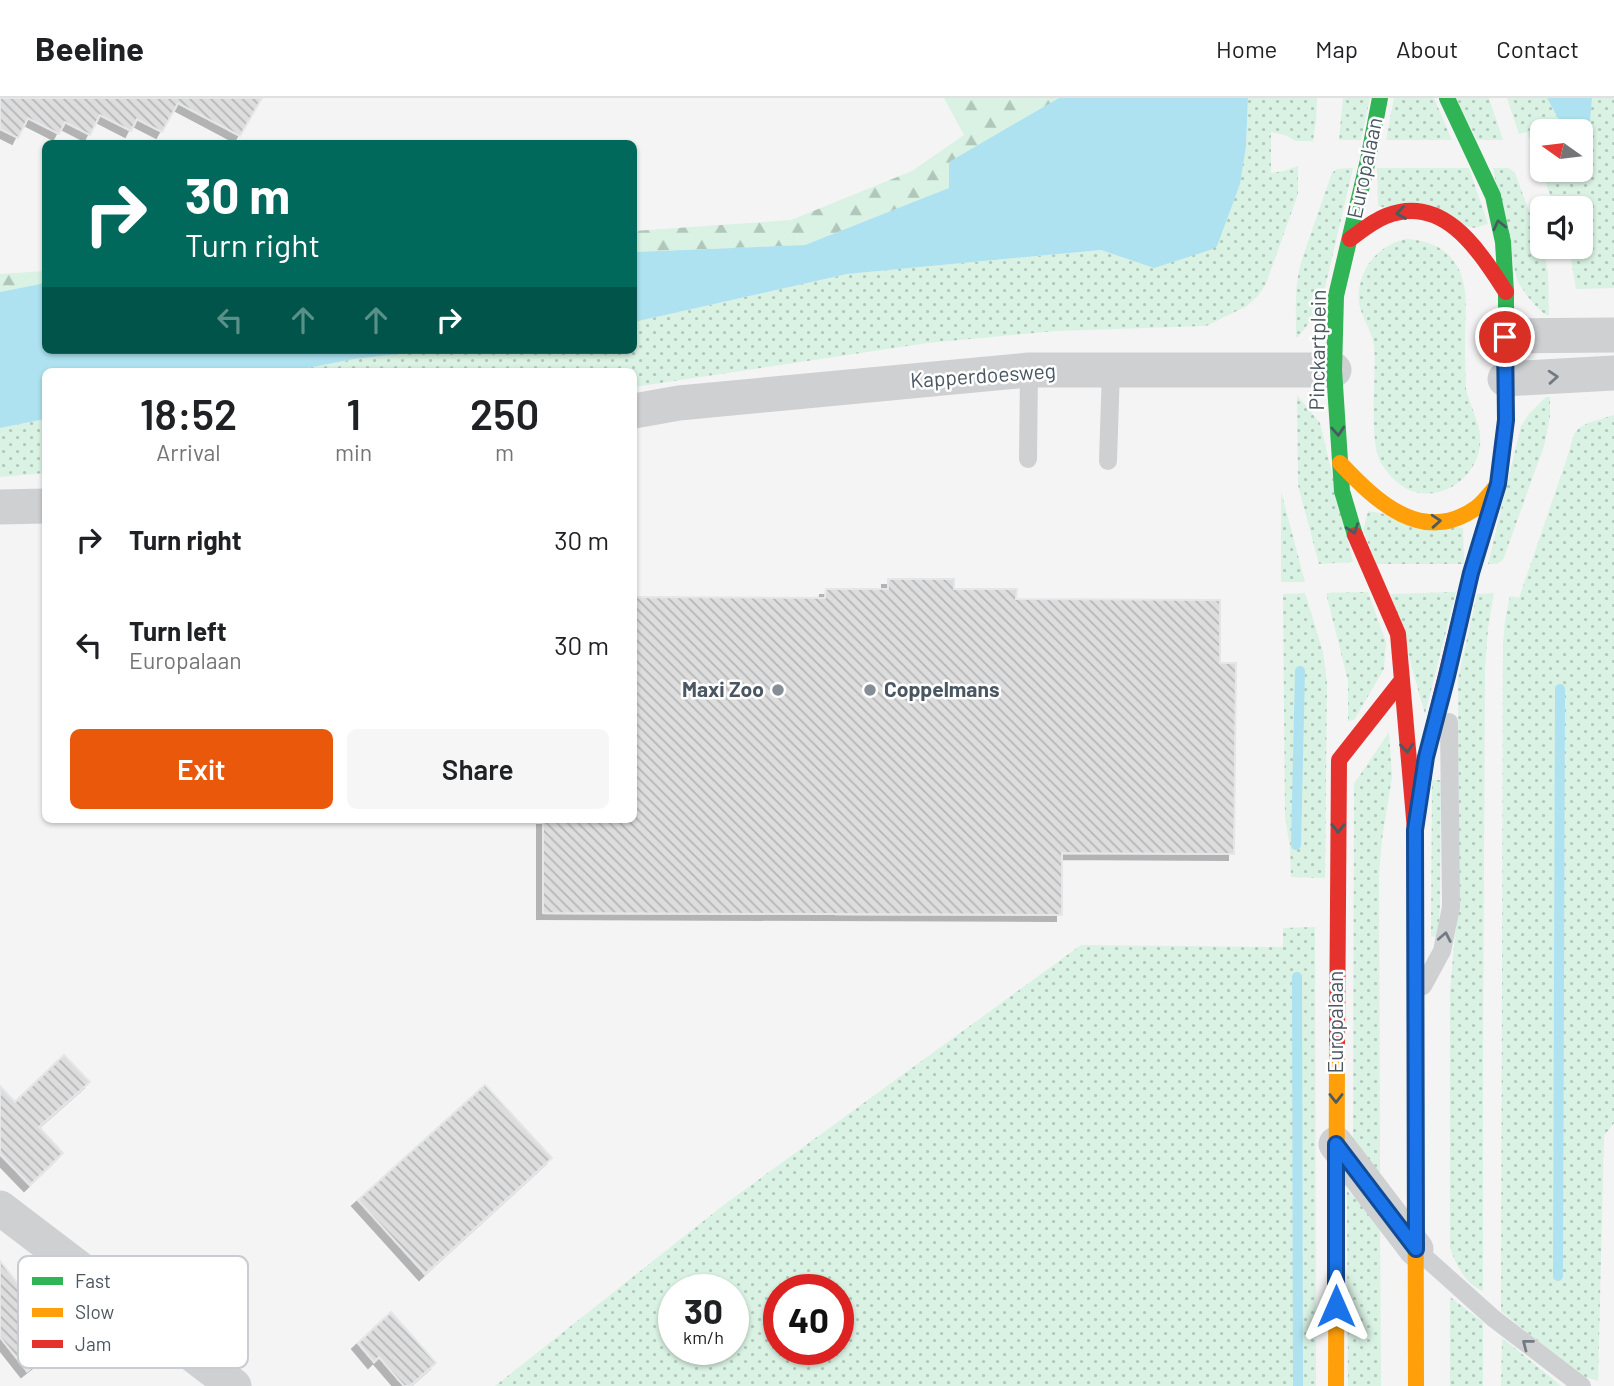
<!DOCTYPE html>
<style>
:root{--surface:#fff;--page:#f6f6f6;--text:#202124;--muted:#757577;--line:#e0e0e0;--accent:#ea580c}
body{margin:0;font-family:Barlow,sans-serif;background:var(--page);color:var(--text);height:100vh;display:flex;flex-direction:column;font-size:26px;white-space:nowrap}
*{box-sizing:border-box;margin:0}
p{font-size:23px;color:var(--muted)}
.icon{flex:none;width:38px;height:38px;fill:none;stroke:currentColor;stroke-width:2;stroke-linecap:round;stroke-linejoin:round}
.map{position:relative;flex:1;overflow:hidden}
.side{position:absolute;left:42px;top:270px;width:595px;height:455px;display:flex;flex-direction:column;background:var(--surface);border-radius:10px;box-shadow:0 2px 5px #0004}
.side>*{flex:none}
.guide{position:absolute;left:42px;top:42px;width:595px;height:214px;border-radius:10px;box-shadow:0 2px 5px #0004;background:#00695c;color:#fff;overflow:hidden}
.needle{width:46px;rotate:284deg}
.buttons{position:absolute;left:1530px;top:21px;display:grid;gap:14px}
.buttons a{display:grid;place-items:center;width:63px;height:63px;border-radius:10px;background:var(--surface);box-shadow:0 2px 5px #0004;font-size:35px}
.speed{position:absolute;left:658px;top:1176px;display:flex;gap:14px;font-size:35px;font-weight:700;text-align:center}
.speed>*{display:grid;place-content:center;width:91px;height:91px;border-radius:50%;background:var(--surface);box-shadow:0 2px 5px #0004;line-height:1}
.speed small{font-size:18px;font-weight:400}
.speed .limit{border:10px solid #d22;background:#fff;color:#111}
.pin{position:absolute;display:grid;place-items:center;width:60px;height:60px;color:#fff;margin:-30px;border:4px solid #fff;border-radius:50%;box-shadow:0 2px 7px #0007}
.me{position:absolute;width:77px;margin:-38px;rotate:0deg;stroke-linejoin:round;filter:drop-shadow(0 0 5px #0008)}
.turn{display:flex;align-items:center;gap:24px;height:147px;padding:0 28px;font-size:32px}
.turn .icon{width:91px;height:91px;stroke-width:2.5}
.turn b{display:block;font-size:49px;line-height:60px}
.lanes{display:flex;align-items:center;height:66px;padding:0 28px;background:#0003;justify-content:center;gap:35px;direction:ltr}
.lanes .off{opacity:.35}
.eta{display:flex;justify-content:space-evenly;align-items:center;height:119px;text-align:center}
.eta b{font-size:42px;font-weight:600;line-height:49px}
.cta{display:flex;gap:14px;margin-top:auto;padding:14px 28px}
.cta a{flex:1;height:80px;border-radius:10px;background:var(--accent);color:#fff;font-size:28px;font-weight:600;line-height:80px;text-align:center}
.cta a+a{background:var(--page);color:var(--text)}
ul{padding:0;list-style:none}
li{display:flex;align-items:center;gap:21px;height:105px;padding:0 28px}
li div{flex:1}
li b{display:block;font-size:26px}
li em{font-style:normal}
header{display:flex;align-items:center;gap:42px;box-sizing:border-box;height:98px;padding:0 35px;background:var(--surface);border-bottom:2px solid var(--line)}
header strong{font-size:33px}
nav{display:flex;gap:38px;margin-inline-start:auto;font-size:24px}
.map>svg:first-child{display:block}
.grass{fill:url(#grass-dots);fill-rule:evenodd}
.forest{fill:url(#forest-firs)}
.water{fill:#aee2f0}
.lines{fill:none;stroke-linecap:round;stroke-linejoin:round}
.stream{stroke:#aee2f0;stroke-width:10}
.building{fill:url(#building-back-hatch);stroke:#e5e6e7;stroke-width:2;filter:url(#shadow)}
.lane{stroke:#ced0d2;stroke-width:18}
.street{stroke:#ced0d2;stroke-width:35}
.fast{stroke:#30b455;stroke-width:16}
.slow{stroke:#ff9f0a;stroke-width:16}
.jam{stroke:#e5322d;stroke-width:16}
.oneway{stroke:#495b60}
.oneway2{stroke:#727b83}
.route-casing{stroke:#114b97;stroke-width:18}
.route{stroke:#1a73e8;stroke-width:12}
.poi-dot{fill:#868d94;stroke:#fff;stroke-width:2.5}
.labels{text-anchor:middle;stroke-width:5;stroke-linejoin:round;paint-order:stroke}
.street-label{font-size:21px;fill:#4a5661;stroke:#fff}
.poi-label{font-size:21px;font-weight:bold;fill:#4a5661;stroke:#fff;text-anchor:end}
.key{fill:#fff;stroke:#c9ccd0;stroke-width:2}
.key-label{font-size:19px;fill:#4a5661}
</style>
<header>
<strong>Beeline</strong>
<nav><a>Home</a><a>Map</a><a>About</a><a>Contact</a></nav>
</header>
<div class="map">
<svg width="1614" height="1288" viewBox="0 0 1614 1288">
<defs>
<pattern id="grass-dots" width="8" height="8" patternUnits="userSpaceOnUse" patternTransform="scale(1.75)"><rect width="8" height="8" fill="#d9f2e3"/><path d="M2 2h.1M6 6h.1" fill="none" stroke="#b2c7bb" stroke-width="1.8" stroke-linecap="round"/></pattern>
<pattern id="forest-firs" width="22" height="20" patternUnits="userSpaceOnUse" patternTransform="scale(1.75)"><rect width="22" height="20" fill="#d9f2e3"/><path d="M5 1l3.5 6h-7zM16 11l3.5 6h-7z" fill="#b2c7bb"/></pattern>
<pattern id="building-back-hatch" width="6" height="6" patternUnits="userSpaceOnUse" patternTransform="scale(1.75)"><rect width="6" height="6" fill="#ddddde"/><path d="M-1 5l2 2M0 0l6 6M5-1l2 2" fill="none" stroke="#b5b6b7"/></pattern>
<filter id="shadow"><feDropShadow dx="-6" dy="6" stdDeviation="0" flood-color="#0004"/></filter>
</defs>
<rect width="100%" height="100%" fill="#f4f4f4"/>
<path class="grass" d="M 1248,0 L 1317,0 L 1316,23 L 1313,43 L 1296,43 L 1285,37 L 1271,34 L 1271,75 L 1284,73 L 1298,68 L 1298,96 L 1266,186 L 1258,198 L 1247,208 L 1206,228 L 1056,233 L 927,245 L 634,289 L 634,273 L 292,273 L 354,261 L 435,252 L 634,252 L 634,224 L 847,176 L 1101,152 L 1154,170 L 1246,48 Z
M 1343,0 L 1370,0 L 1361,42 L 1339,42 Z
M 1394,0 L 1434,0 L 1452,42 L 1386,42 Z
M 1456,0 L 1489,0 L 1503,42 L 1477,42 Z
M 1507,0 L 1547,0 L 1565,33 L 1542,33 L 1542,72 L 1577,72 L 1578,76 L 1585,82 L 1592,0 L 1614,0 L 1614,190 L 1576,191 L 1569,149 L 1580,149 L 1580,110 L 1555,110 L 1527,34 L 1519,36 Z
M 1353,70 L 1320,211 L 1298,239 L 1296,239 C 1296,211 1294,184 1303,158 L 1332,75 L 1337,71 Z
M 1377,70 L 1469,70 L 1488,126 L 1475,130 L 1378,108 Z
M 1493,70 L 1509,70 L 1515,75 L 1544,154 L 1548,175 L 1549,217 L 1546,217 C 1533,207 1525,196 1517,182 Z
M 1406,141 C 1436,142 1458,157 1464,187 C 1467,203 1465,221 1465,236 C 1465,255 1465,273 1466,291 C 1470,310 1482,326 1480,347 C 1477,377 1446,402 1416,394 C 1402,391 1390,379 1383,368 C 1367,347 1377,277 1374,248 C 1371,225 1354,215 1360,187 C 1365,163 1383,146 1406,141 Z
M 1297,297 L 1320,325 L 1353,464 L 1319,466 L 1298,387 Z
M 1546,299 L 1550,299 L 1550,318 L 1544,348 L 1503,462 L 1497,466 L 1488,466 L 1521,328 L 1529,316 Z
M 1614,317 L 1614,1025 L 1604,1038 L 1598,1283 L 1579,1277 L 1501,1213 L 1503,545 L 1505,523 L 1510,498 L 1519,500 L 1567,360 L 1574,336 L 1579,330 L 1588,325 Z
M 45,321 L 45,375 L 0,379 L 0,330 Z
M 1281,393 L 1305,484 L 1281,484 Z
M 1368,413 L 1463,430 L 1464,466 L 1377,466 L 1363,433 Z
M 1368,494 L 1386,544 L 1384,571 L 1354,622 L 1348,623 L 1348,583 L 1326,495 Z
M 1456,494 L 1425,616 L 1391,496 Z
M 1305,495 L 1323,554 L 1327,585 L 1325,780 L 1291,779 L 1290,749 L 1285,719 L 1283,496 Z
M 1494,495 L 1488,530 L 1485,570 L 1483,954 L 1483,1193 C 1466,1187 1455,1166 1450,1149 L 1450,893 L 1459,792 L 1458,581 L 1477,496 Z
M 1389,634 L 1392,679 L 1382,741 L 1379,776 L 1380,1081 L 1353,1049 L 1354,686 Z
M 1432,682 L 1441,682 L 1440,807 L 1438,838 L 1431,839 Z
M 1315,829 L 1316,1288 L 495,1288 L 725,1106 L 1081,847 L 1283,849 L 1283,830 ZM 674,1192 L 733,1192 L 733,1251 L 674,1251 ZM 779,1192 L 838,1192 L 838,1251 L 779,1251 Z
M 1347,1092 L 1380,1126 L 1381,1288 L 1348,1288 Z
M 1450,1199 L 1483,1224 L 1483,1288 L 1450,1288 Z
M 1502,1241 L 1505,1242 L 1561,1288 L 1501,1288 Z"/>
<path class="forest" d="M 944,0 L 1059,0 L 1033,16 L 950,90 L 805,147 L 634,154 L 634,133 L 791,122 L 912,73 L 964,37 Z
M 45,173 L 45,185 L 0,194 L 0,176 Z"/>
<path class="water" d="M 1059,0 L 1248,0 L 1246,48 L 1240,86 L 1217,148 L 1210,152 L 1154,170 L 1101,152 L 847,176 L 634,224 L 634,154 L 805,147 L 949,90 L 949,64 Z
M 1547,0 L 1592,0 L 1585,82 L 1577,80 L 1577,72 L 1580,72 L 1580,33 L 1565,33 Z
M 45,185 L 46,252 L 435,252 L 354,261 L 292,273 L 46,273 L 45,321 L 0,330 L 0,194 Z"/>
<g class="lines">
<path class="stream" d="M 1296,747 L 1300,573
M 1297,879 L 1298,1288
M 1558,1178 L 1560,591"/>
</g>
<path class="building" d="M 0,0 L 262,0 L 240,38 L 178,5 L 162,34 L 137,21 L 131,33 L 100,17 L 90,37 L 65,24 L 59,36 L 28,20 L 18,40 L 0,31 Z
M 888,481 L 954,481 L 954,491 L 1017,491 L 1016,501 L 1220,502 L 1220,565 L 1236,565 L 1234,756 L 1062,755 L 1062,817 L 543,815 L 543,721 L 634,721 L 634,499 L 825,500 L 826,491 L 888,491 Z
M 64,957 L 90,984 L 39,1029 L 63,1055 L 30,1087 L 0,1056 L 0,988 L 15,1004 Z
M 485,987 L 552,1060 L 425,1176 L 358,1102 Z
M 0,1163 L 64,1244 L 27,1273 L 0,1239 Z
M 391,1214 L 436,1265 L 410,1288 L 404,1288 L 379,1259 L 374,1264 L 358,1245 Z"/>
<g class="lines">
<path class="lane" d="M 1028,361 L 1029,272
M 1108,363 L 1111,271
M 1423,888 L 1442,853 L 1451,809 L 1449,624
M 1417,1152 L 1493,1220 L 1582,1288"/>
<path class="street" d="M 1505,238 L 1614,237
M 1505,281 L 1614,275
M 634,313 L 679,305 L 1029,272 L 1334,272
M 0,409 L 46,408
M 1336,1046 L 1416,1151
M 0,1110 L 234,1288"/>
<path class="fast" d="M 1447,0 L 1493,98 L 1503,144 L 1506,194 L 1506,322 L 1504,336
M 1355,437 L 1342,393 L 1334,272 L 1336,198 L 1368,62 L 1380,0"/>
<path class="slow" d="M 1340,365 C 1376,403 1422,448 1476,410 C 1484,404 1491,394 1498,386
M 1415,826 L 1416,1288
M 1336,1288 L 1337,947"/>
<path class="jam" d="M 1350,141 C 1361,133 1373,123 1386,118 C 1444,95 1479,153 1506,194
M 1355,437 L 1398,536 L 1415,732 L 1415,826
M 1423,683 L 1426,659 L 1471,475 L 1498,386 L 1504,336
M 1337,947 L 1339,662 L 1402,582"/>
</g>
<defs><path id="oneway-chevron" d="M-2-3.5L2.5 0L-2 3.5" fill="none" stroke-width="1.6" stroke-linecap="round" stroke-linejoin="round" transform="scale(1.75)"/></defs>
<g class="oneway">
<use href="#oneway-chevron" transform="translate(1401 115) rotate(171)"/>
<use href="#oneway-chevron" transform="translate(1499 127) rotate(-103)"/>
<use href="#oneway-chevron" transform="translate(1338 333) rotate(86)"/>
<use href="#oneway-chevron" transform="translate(1436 423) rotate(-4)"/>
<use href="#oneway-chevron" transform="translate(1353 431) rotate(70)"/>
<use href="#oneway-chevron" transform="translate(1407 650) rotate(85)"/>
<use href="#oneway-chevron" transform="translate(1338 730) rotate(91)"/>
<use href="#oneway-chevron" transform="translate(1336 1000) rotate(90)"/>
</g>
<g class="oneway2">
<use href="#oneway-chevron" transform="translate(1553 279) rotate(-4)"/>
<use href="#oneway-chevron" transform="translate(1445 839) rotate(-79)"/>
<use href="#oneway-chevron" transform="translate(1527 1246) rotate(-142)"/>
</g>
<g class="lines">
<defs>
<path id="route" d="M 1336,1208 L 1336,1046 L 1416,1151 L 1415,732 L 1426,659 L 1447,578 L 1471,475 L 1498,386 L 1506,322 L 1505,239"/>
</defs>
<use href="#route" class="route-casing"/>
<use href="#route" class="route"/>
</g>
<g class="poi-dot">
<circle cx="778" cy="592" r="7"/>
<circle cx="870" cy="592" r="7"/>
</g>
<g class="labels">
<g class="street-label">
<text transform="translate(1365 70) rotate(-78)" y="7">Europalaan</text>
<text transform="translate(1318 252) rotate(-89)" y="7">Pinckartplein</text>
<text transform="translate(983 278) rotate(-4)" y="7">Kapperdoesweg</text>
<text transform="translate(1336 924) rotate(-90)" y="7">Europalaan</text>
</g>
<g class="poi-label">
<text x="764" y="599">Maxi Zoo</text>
<text x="884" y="599" text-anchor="start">Coppelmans</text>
</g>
</g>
<rect x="18" y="1158" width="230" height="112" rx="10" class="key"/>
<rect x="32" y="1179" width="31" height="8" fill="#30b455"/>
<rect x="32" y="1210" width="31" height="9" fill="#ff9f0a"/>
<rect x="32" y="1242" width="31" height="8" fill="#e5322d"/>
<g class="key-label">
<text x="75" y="1190">Fast</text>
<text x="75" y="1221">Slow</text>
<text x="75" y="1253">Jam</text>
</g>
</svg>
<div class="buttons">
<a><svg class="needle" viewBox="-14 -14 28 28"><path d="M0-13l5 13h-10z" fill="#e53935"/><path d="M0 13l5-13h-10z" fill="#757577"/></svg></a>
<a><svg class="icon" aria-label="sound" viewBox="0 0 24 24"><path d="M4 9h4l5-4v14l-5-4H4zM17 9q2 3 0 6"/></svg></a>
</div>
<div class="speed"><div>30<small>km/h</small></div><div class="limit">40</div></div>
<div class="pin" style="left:1505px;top:239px;background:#d93025"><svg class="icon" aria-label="arrive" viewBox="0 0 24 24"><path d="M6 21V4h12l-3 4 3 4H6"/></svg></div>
<svg class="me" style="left:1336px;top:1208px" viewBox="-20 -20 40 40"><path d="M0-17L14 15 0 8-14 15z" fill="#1a73e8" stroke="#fff" stroke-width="4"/></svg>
<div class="guide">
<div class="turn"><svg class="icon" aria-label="right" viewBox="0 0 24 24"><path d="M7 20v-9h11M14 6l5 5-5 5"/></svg><div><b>30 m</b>Turn right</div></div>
<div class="lanes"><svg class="icon off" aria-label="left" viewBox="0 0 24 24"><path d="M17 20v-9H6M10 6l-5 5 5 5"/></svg><svg class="icon off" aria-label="ahead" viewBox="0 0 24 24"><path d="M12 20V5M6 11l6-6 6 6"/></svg><svg class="icon off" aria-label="ahead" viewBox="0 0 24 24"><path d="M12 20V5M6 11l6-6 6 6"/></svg><svg class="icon" aria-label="right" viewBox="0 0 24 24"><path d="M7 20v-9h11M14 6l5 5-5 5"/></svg></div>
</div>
<section class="side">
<div class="eta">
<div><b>18:52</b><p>Arrival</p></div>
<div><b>1</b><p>min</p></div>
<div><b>250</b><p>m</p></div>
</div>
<ul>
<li><svg class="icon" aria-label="right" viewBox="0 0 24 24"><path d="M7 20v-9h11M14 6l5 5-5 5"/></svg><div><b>Turn right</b></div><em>30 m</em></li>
<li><svg class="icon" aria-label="left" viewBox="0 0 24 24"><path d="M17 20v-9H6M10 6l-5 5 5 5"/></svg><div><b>Turn left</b><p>Europalaan</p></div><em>30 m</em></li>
</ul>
<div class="cta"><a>Exit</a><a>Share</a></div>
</section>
</div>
